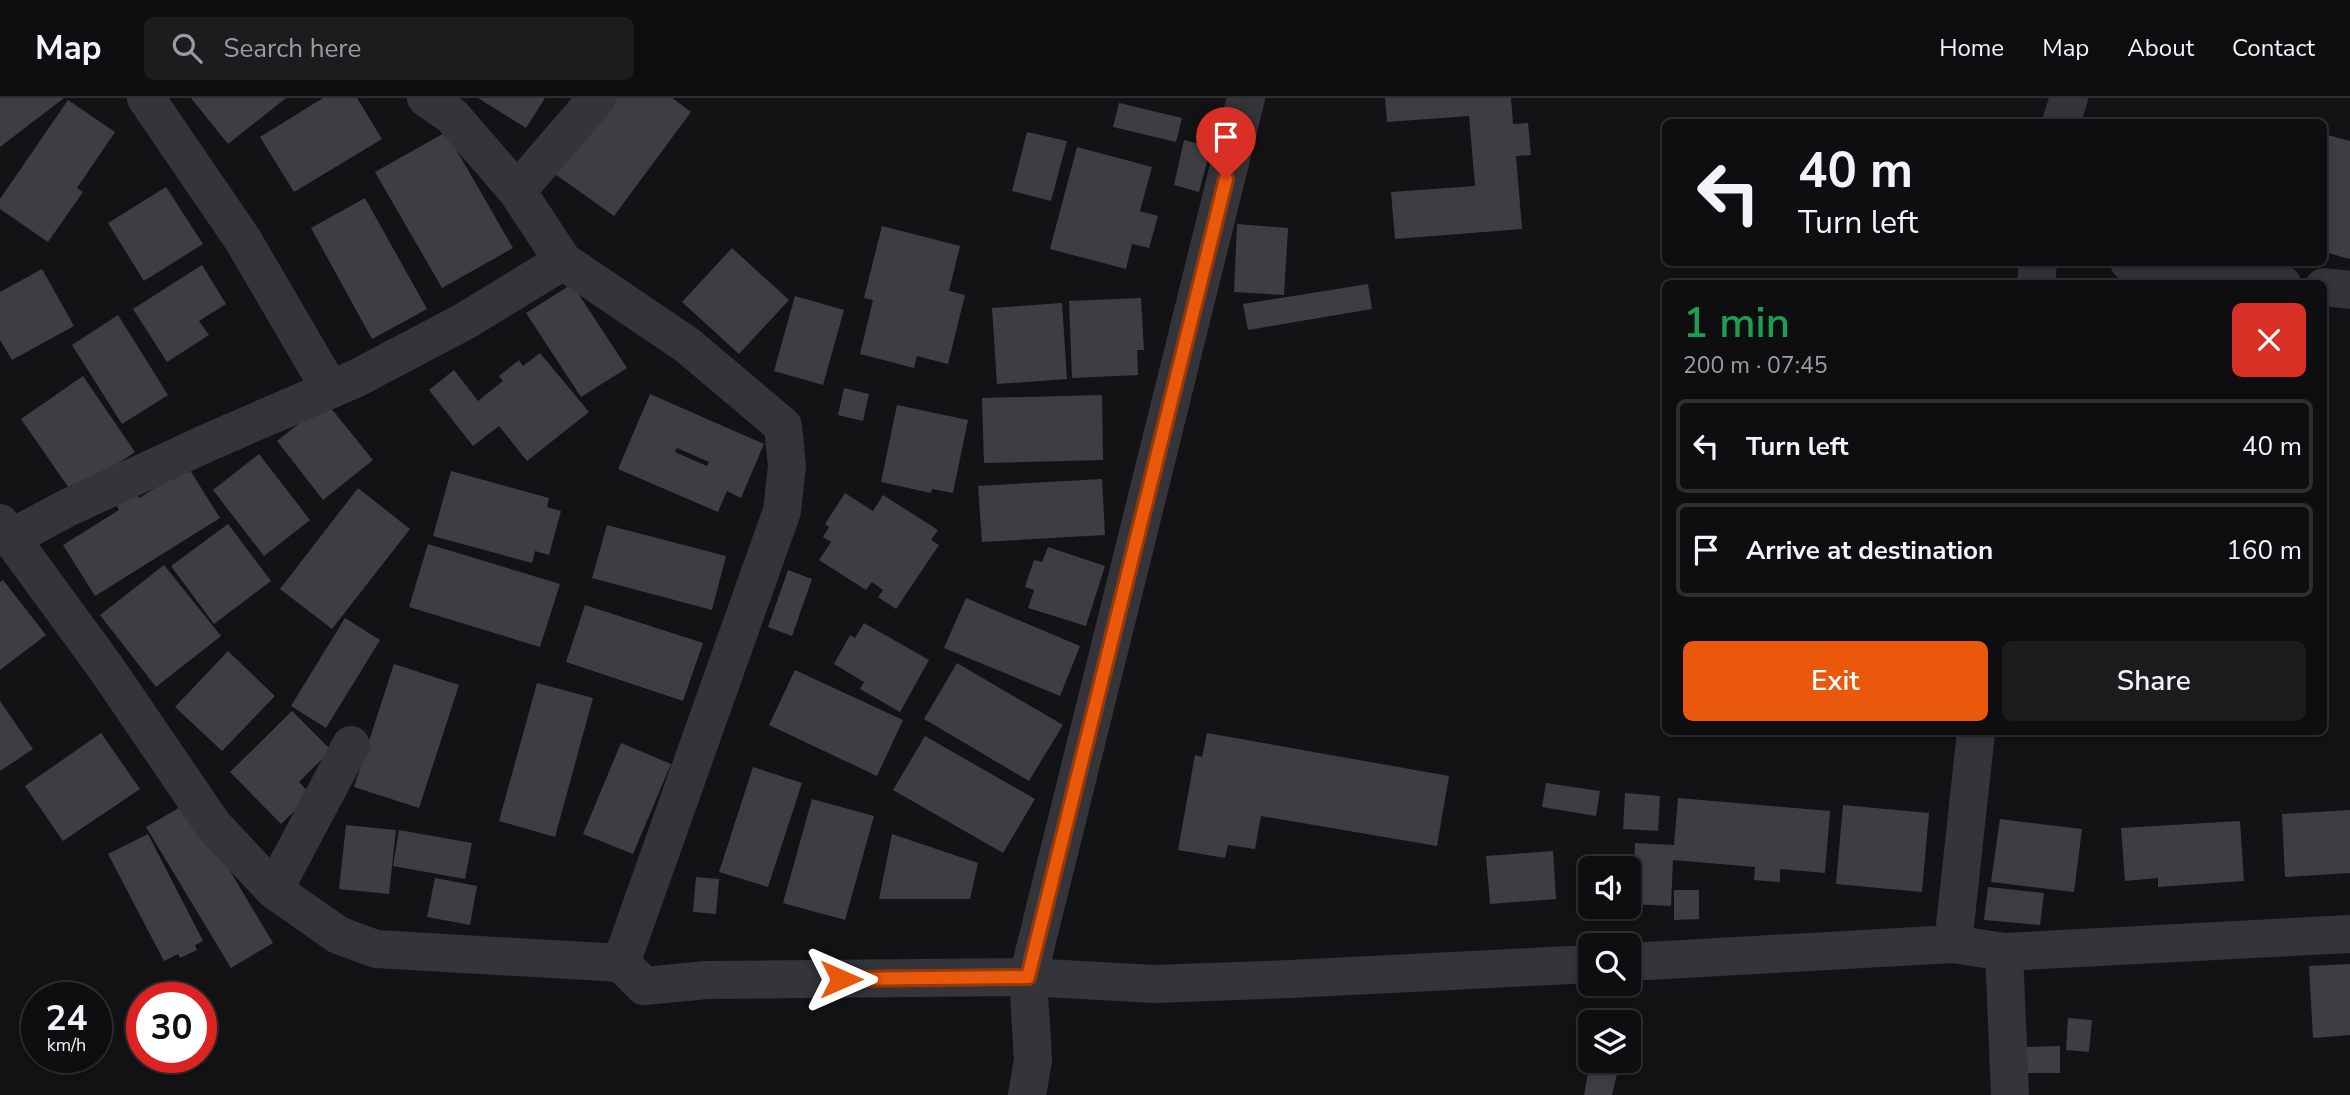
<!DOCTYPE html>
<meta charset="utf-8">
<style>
:root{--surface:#0e0e10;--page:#1c1c1e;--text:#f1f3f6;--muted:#9b9c9f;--line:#2e2e30;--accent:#ea580c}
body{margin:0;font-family:"Nunito Sans",sans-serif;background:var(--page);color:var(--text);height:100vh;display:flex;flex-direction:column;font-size:26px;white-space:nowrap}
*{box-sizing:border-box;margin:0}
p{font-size:23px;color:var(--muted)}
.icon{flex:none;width:38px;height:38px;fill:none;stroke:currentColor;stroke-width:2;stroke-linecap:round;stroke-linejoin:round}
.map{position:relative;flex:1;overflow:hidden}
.drawer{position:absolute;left:1662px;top:182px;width:665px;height:455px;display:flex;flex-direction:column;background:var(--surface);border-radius:10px;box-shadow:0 4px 10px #0003,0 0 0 2px var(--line)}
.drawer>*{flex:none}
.hud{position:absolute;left:1662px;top:21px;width:665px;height:147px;border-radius:10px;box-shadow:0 4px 10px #0003,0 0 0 2px var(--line);background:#0e0e10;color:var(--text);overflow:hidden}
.controls{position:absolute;left:1578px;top:758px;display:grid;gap:14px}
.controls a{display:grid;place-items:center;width:63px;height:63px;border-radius:10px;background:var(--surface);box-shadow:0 4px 10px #0003,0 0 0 2px var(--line);font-size:35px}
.speed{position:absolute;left:21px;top:884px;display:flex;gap:14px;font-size:35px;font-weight:700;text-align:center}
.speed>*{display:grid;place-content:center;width:91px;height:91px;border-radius:50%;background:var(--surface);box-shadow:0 4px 10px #0003,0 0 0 2px var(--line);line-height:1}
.speed small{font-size:18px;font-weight:400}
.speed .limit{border:10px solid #d22;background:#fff;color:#111}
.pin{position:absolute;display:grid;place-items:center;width:60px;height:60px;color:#fff;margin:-72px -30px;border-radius:50% 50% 50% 0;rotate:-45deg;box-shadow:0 0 7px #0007}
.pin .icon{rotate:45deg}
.me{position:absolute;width:77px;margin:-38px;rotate:90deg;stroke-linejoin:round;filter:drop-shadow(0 0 5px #0008)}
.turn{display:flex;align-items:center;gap:24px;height:147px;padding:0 21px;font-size:32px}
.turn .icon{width:91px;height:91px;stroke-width:2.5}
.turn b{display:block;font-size:49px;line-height:60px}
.round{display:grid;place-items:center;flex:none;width:74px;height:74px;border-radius:10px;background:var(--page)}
.overview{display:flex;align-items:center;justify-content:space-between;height:119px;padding:0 21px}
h1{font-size:42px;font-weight:600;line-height:52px;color:#1e9e55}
.primary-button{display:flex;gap:14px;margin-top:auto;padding:14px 21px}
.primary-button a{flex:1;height:80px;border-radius:10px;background:var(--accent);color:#fff;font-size:28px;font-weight:600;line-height:80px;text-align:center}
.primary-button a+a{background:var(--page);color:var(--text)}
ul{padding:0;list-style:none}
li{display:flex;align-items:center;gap:21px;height:94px;margin:0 14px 10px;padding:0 7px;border:4px solid var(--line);border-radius:10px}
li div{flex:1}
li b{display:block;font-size:26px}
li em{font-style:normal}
header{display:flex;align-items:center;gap:42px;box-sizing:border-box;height:98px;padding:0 35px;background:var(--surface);border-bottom:2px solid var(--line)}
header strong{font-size:33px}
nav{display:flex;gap:38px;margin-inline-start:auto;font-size:24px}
.search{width:490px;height:63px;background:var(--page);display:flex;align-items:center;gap:18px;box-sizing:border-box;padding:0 24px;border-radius:10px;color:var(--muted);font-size:26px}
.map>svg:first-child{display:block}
.building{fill:#3d3e43;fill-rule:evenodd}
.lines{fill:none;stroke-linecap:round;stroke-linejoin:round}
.minor{stroke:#34353b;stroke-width:38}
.route-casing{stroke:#983908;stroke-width:18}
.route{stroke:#ea580c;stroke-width:12}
</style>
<header>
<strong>Map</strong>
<div class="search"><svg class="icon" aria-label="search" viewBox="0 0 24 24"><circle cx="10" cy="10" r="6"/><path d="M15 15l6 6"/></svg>Search here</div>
<nav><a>Home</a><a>Map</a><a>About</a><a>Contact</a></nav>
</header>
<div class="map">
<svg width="2350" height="997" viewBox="0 0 2350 997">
<rect width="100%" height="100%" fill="#131315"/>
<path class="building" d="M 0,0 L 64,0 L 0,49 Z
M 191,0 L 286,0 L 228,46 Z
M 323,0 L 357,0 L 382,41 L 294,94 L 260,39 Z
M 478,0 L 545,0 L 526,30 Z
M 611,0 L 672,0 L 691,14 L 614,118 L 555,76 Z
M 1385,0 L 1511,0 L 1513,26 L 1528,25 L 1531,57 L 1516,58 L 1522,131 L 1395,141 L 1391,94 L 1475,88 L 1469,18 L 1387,24 Z
M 68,2 L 115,34 L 77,90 L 83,94 L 48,144 L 0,111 L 0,101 Z
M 1119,5 L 1182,20 L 1176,44 L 1113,29 Z
M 446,34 L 513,150 L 442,190 L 375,74 Z
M 1027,34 L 1067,43 L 1051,103 L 1012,93 Z
M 2324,36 L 2350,43 L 2350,161 L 2324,154 Z
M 1184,42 L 1211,49 L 1199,94 L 1174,87 Z
M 1077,49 L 1152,69 L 1140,113 L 1158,118 L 1149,150 L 1132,146 L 1126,171 L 1050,151 Z
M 166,89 L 203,146 L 144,183 L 108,125 Z
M 365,100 L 427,211 L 372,241 L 311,130 Z
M 1237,126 L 1288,130 L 1284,197 L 1234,194 Z
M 882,128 L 960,148 L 949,193 L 965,197 L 948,266 L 917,258 L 914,270 L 860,256 L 873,202 L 864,200 Z
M 732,150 L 789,202 L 739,256 L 682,204 Z
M 202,167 L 226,206 L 199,223 L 209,237 L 167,264 L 133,211 Z
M 42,171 L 74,228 L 12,262 L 0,242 L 0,194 Z
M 572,186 L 627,270 L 581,299 L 526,215 Z
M 1368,186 L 1372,211 L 1248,232 L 1243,206 Z
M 795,198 L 844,212 L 823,287 L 774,273 Z
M 1141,200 L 1144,252 L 1137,252 L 1138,277 L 1072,280 L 1069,203 Z
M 1062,205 L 1067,281 L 997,286 L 992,210 Z
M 118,217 L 168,297 L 122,326 L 72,247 Z
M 540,255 L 589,314 L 527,363 L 499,328 L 473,348 L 429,292 L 454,272 L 478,303 L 503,283 L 499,278 L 519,262 L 523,268 Z
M 83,278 L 135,354 L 73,396 L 21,321 Z
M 844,290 L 869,296 L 863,323 L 838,317 Z
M 650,296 L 764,346 L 741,400 L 727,393 L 718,414 L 618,371 ZM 677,350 L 709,364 L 707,368 L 675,354 Z
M 1102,297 L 1103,362 L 984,365 L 982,300 Z
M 326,304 L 373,362 L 323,402 L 277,343 Z
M 897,307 L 968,322 L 953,395 L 932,391 L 931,395 L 881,384 Z
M 259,356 L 310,422 L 264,458 L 213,392 Z
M 188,369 L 220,420 L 95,498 L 63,447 L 119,412 L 115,405 L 135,393 L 139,400 Z
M 451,373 L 549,400 L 547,409 L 561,413 L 549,457 L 535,453 L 532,465 L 433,438 Z
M 1102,381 L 1105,437 L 982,444 L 978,388 Z
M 358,390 L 410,431 L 332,531 L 280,491 Z
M 845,395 L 873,413 L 883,397 L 938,432 L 931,442 L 939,447 L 896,511 L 878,499 L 883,492 L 872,484 L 866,492 L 819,462 L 831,444 L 823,439 L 829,429 L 825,426 Z
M 228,426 L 271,483 L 214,526 L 171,468 Z
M 607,427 L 726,458 L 712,512 L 592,480 Z
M 428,446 L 560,486 L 540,549 L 409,509 Z
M 1048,449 L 1105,468 L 1086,528 L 1028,510 L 1034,492 L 1025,489 L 1034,462 L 1042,464 Z
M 164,467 L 221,538 L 156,589 L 100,517 Z
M 788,472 L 812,481 L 792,538 L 768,529 Z
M 3,482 L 46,537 L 0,572 L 0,484 Z
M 966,500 L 1080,548 L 1060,598 L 944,550 Z
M 585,507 L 703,545 L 683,603 L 566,564 Z
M 345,520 L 380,542 L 326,630 L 291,608 Z
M 864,525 L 929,562 L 900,614 L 860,591 L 864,584 L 834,566 L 850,537 L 855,540 Z
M 228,553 L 275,598 L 222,653 L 175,609 Z
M 957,565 L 1063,627 L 1029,683 L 924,621 Z
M 394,566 L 459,587 L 419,710 L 354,689 Z
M 795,572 L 903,622 L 877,678 L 769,627 Z
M 537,585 L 593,600 L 555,739 L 499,723 Z
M 0,603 L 33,651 L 0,673 Z
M 292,613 L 331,652 L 299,684 L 311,697 L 281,726 L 230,674 Z
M 101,635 L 140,691 L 63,743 L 25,688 Z
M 1207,635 L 1449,678 L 1437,748 L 1261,718 L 1255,751 L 1228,747 L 1225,760 L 1178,752 L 1195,657 L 1202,659 Z
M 925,638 L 1035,701 L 1003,755 L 893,692 Z
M 621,645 L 671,666 L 633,756 L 583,736 Z
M 753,669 L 802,685 L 768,789 L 719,774 Z
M 1546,685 L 1600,693 L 1596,718 L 1542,709 Z
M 1625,695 L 1660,698 L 1658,733 L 1623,731 Z
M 1678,700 L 1830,713 L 1825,775 L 1780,771 L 1780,784 L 1754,782 L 1755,769 L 1673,762 L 1671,808 L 1632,806 L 1635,745 L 1674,747 Z
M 812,701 L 874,718 L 845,822 L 783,805 Z
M 189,704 L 273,845 L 231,870 L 146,729 Z
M 1843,707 L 1929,715 L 1922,794 L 1836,786 Z
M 2350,712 L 2350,775 L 2285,779 L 2282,716 Z
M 2000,721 L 2082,731 L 2074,794 L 1991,784 Z
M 2240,723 L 2244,783 L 2158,789 L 2158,780 L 2125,783 L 2121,730 Z
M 346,727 L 396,732 L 389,796 L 339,791 Z
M 399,732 L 472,745 L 465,781 L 393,768 Z
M 148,736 L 203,843 L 195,847 L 197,852 L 180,860 L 178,856 L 164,863 L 108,756 Z
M 892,736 L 978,765 L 970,801 L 879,801 Z
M 1553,753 L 1556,801 L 1490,806 L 1486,758 Z
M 696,779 L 719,781 L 716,816 L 693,814 Z
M 435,780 L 477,788 L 470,827 L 427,819 Z
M 1988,789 L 2044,795 L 2040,827 L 1984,822 Z
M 1674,792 L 1699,792 L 1699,821 L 1674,822 Z
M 2350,866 L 2350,937 L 2313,940 L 2309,868 Z
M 2068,920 L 2092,922 L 2089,954 L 2066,952 Z
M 2060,948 L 2060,975 L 2019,975 L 2019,949 Z
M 1589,970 L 1617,976 L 1612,997 L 1584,997 Z"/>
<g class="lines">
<path class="minor" d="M 146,0 L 243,142 L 330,291
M 426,0 L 452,18 L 517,93 L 563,163 L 687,247 L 783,328 L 787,368 L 782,413 L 621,865 L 644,888 L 707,882 L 1028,879 L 1154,886 L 1290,881 L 1591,866
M 2061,24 L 2069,0
M 517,93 L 597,0
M 2129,164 L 2230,183 L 2282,186
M 2036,186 L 2038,164
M 2324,189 L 2350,192
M 0,425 L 106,570 L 213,727 L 274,792 L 338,837 L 376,851 L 621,865
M 11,440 L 67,410 L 209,344 L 357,280 L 465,223 L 563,163
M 274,792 L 351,647
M 1953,846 L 1976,634
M 2004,854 L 2010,997
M 1629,864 L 1953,846 L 2004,854 L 2350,836
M 1027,997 L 1033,962 L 1028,879 L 1246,0"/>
</g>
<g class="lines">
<defs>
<path id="route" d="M 841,881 L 1028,879 L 1226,81"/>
</defs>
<use href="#route" class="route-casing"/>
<use href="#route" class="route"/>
</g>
</svg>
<div class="controls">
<a><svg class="icon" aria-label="sound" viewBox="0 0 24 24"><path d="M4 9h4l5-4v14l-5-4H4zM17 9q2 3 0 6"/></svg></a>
<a><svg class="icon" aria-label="search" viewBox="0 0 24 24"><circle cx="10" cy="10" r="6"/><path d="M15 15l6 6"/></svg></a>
<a><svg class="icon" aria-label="layers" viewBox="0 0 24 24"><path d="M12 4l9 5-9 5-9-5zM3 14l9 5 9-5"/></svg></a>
</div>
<div class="speed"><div>24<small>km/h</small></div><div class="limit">30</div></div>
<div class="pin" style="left:1226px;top:81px;background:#d93025"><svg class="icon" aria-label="arrive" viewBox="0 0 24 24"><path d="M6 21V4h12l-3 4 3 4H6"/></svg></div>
<svg class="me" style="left:841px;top:881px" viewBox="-20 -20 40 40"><path d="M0-17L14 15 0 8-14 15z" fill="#ea580c" stroke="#fff" stroke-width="4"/></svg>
<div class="hud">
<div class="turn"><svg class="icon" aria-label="left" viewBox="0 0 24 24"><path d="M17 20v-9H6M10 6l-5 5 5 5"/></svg><div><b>40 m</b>Turn left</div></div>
</div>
<section class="drawer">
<div class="overview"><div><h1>1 min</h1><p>200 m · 07:45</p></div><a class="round" style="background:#d93025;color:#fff"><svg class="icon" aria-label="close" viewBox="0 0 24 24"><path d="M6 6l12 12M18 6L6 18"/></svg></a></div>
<ul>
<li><svg class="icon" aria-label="left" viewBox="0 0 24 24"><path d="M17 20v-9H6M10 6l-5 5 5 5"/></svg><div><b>Turn left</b></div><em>40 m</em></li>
<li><svg class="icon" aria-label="arrive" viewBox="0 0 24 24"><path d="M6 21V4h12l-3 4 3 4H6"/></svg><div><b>Arrive at destination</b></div><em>160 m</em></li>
</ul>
<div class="primary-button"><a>Exit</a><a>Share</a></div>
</section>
</div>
